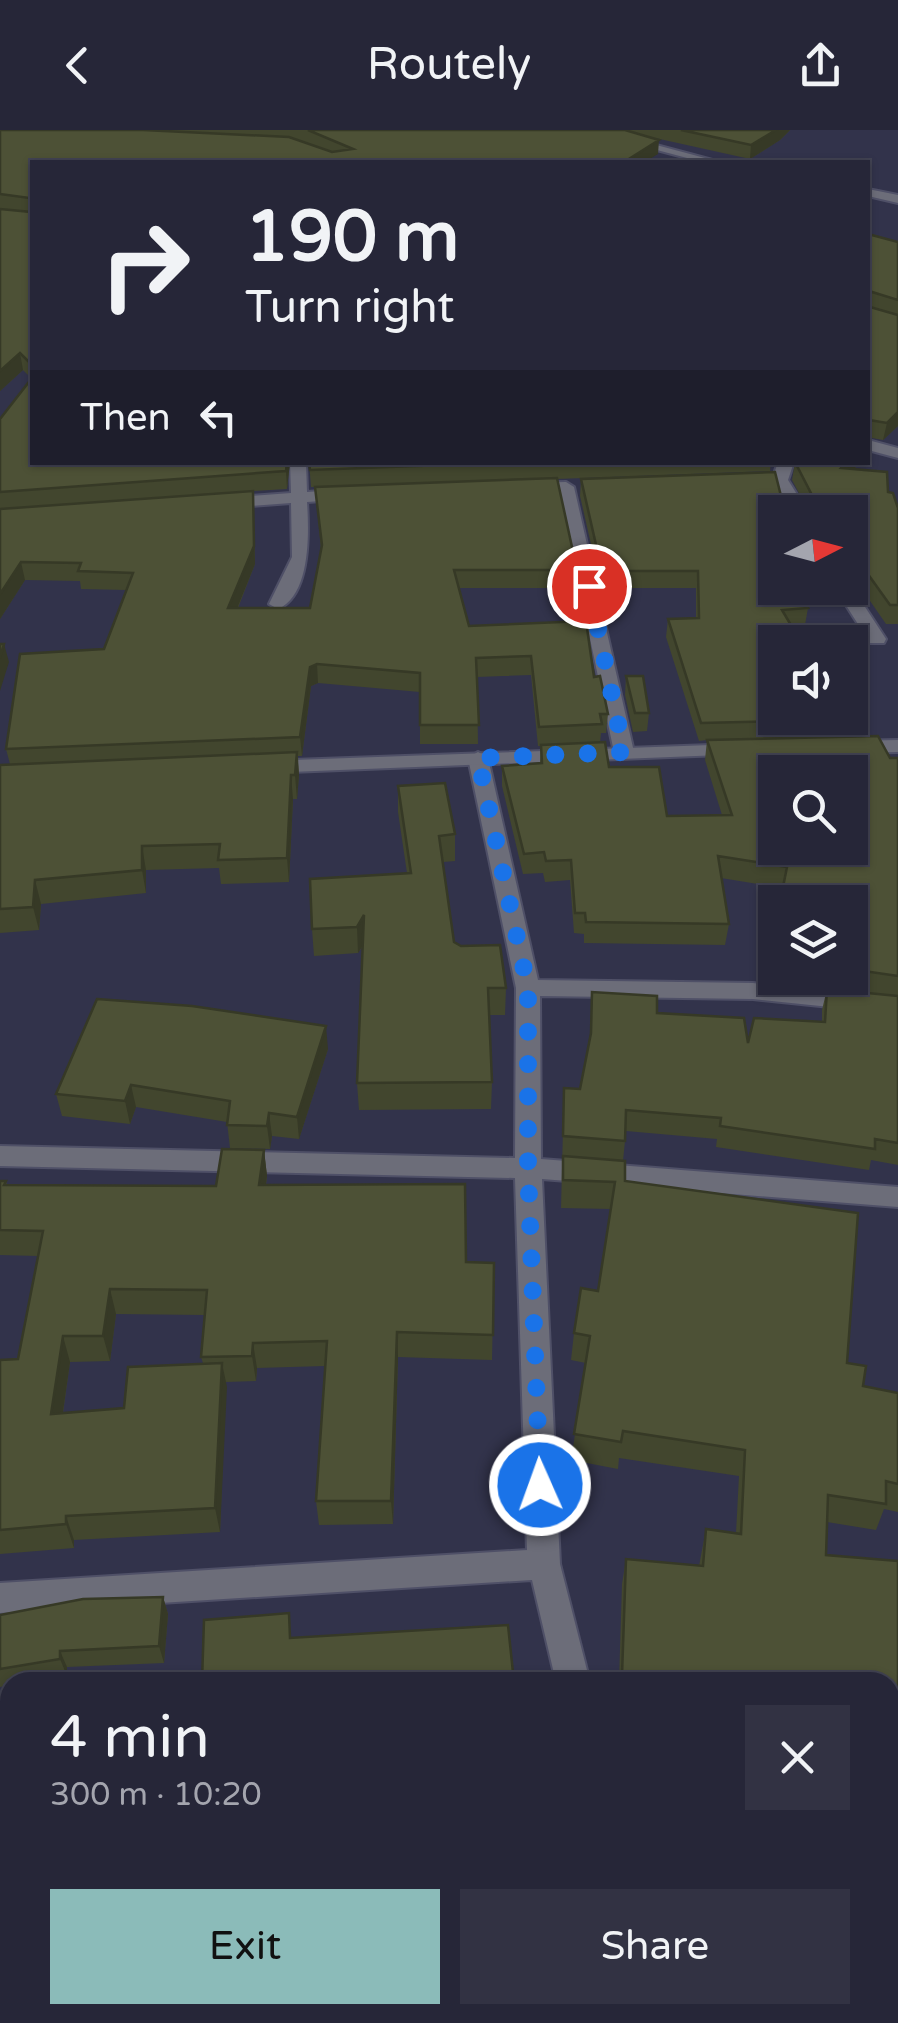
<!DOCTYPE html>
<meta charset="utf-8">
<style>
:root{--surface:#262638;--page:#323243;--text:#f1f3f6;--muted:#a4a5ae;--line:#424353;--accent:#8bbbb9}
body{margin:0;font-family:"Varela Round",sans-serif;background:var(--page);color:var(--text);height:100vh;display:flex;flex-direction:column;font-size:38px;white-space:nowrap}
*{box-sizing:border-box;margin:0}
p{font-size:32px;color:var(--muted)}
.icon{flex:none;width:55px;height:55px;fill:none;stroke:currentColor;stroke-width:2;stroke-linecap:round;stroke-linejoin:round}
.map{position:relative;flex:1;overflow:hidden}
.sheet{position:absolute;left:0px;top:1542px;width:900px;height:352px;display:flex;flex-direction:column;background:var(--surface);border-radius:30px 30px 0 0;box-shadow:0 2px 8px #0004,0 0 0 2px var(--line)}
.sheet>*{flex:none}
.top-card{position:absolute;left:30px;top:30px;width:840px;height:305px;border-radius:0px;box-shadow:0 2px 8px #0004,0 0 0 2px var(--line);background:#262638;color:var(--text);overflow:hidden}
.needle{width:65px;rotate:84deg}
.tools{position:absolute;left:758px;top:365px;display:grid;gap:20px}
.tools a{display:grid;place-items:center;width:110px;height:110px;border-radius:0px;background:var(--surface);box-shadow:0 2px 8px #0004,0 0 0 2px var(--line);font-size:50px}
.pin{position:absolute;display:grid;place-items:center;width:85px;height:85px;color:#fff;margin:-42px;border:5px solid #fff;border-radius:50%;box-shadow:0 2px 10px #0007}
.me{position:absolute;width:110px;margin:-55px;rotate:358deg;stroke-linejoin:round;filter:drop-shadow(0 0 8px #0008)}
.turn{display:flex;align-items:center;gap:35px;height:210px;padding:0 50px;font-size:45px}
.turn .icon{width:130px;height:130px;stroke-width:2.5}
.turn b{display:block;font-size:70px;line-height:85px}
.then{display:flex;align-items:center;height:95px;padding:0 50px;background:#0003;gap:20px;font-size:38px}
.round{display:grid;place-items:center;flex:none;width:105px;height:105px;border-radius:0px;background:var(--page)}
.headline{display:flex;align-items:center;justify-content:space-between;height:170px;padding:0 50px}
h1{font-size:60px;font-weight:600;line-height:75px}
.action{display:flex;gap:20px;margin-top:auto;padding:20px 50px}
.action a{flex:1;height:115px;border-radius:0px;background:var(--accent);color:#111;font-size:40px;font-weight:600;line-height:115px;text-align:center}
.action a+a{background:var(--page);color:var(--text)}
header{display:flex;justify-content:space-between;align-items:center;height:130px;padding:0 50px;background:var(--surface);font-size:45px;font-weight:600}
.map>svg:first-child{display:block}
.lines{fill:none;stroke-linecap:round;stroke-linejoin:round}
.minor-casing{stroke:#4f5067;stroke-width:4}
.tertiary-casing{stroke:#4f5067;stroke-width:4}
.minor{fill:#6c6d79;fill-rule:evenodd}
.tertiary{fill:#6c6d79;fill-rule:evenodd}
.wall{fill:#42462e;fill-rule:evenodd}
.shaded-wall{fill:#363926}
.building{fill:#4d5136;stroke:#363926;stroke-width:2.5;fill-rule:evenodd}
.route{stroke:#1a73e8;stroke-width:18;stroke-dasharray:0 32.4}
</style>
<header><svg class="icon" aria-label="back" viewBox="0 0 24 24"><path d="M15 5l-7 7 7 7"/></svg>Routely<svg class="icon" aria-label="share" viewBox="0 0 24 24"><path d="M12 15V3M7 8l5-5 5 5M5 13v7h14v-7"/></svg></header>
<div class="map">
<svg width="898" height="1893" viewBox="0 0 898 1893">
<rect width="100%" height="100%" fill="#32334b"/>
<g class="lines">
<defs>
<path id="minor" d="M 302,0 L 314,0 L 278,32 L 267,32 Z
M 582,0 L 600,0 L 720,32 L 702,32 Z
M 868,59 L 898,65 L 898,73 L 868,66 Z
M 868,310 L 898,318 L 898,328 L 868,320 Z
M 290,332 L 306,332 L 307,362 L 349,359 L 357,364 L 349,369 L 307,372 C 309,402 311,465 278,479 L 269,474 L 292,427 L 291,373 L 224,378 L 216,373 L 224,368 L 291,363 Z
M 778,332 L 794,332 L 788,350 L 808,382 L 792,382 L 772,350 Z
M 566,352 L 574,357 L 634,622 L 624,628 L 614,622 L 559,362 L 524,363 L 516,358 L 524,353 Z
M 850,454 L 886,509 L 884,513 L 870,513 L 835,458 L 850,458 Z
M 478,622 L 488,628 L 538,850 L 753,853 L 898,868 L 898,884 L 753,869 L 540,866 L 541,1029 L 898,1057 L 898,1077 L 542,1049 L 560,1434 L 590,1552 L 556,1552 L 532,1450 L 0,1483 L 0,1453 L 527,1420 L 515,1048 L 0,1036 L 0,1016 L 515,1028 L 516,858 L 468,628 Z
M 890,1660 L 898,1661 L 898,1697 L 890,1696 Z
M 626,1885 L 664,1885 L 667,1893 L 627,1893 Z"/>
<path id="tertiary" d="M 898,610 L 898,622 L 849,623 L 839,617 L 849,611 Z
M 739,614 L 749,620 L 746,624 L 265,643 L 255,637 L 265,631 Z"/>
</defs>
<use href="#minor" class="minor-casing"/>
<use href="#tertiary" class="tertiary-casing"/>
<use href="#minor" class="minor"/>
<use href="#tertiary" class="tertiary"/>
</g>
<path class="wall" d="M 0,0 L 790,0 L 780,10 L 750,29 L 646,6 L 658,24 L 32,32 L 32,332 L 290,332 L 287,359 L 253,361 L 255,434 L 238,478 L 310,478 L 321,419 L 315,357 L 311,357 L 309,332 L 771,332 L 770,341 L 557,349 L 577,440 L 576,458 L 459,458 L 469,496 L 594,547 L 608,584 L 606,603 L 601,603 L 600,613 L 609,637 L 667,686 L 722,685 L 705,630 L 707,610 L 699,611 L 666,507 L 668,489 L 696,488 L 696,458 L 601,458 L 580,366 L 581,349 L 775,382 L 775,458 L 808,478 L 805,495 L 791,496 L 775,512 L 866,589 L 862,606 L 890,628 L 898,628 L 898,1035 L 871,1030 L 869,1040 L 716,1017 L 717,1009 L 626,1001 L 623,1031 L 625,1051 L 847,1233 L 863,1256 L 898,1263 L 898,1382 L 884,1379 L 876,1400 L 827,1392 L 826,1425 L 898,1431 L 898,1620 L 890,1619 L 890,1552 L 619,1552 L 622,1454 L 626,1429 L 699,1436 L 706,1399 L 736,1403 L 739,1346 L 619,1328 L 618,1339 L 571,1330 L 586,1233 L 571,1230 L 574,1203 L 598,1161 L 611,1079 L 561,1078 L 564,958 L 580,959 L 590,910 L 592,862 L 748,913 L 822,892 L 822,880 L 827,859 L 876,864 L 823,857 L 824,852 L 799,848 L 850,848 L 850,772 L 783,758 L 721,748 L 729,794 L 725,815 L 584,813 L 584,804 L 574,803 L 570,750 L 545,752 L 543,743 L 523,744 L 502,656 L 502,636 L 540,633 L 541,616 L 538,616 L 531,545 L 477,547 L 478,614 L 420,614 L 420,562 L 318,553 L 311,556 L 302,626 L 298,626 L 299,645 L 297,669 L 293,669 L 289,752 L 221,754 L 219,738 L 146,740 L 146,763 L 41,774 L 39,800 L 0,803 L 0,635 L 10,634 L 6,619 L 104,519 L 126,460 L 81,459 L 80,451 L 25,450 L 0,489 L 0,289 L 32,249 L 23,240 L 0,261 Z
M 868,104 L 898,112 L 898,296 L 883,310 L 872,308 L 868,326 Z
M 795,332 L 861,332 L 854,339 L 888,362 L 898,378 L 898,494 L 886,494 L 850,442 L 850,382 L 809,382 L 792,350 Z
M 626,546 L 649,583 L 647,601 L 633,602 L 625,565 Z
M 398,656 L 455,704 L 455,731 L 443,732 L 454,812 L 506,858 L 505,885 L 489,885 L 492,952 L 491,979 L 359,980 L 357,953 L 363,816 L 358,823 L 314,826 L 312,799 L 407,743 L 398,682 Z
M 775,793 L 775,826 L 769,825 Z
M 328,919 L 299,1009 L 272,1006 L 270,1019 L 230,1018 L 227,992 L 136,977 L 130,994 L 62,986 L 56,964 Z
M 264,1020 L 267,1046 L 266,1055 L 466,1132 L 494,1133 L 492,1230 L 398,1227 L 393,1394 L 319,1395 L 316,1371 L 325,1236 L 257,1238 L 256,1251 L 226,1252 L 220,1402 L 74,1410 L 74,1418 L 0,1424 L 0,1230 L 18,1229 L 38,1126 L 0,1125 L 0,1051 L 6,1051 L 7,1055 L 216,1056 ZM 116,1184 L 205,1185 L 201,1227 L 203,1233 L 124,1278 L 63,1283 L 70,1232 L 110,1231 Z
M 163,1467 L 168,1484 L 164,1533 L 67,1537 L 67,1546 L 26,1552 L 10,1552 L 10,1555 L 0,1557 L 0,1485 Z
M 0,1734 L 10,1735 L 10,1884 L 0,1893 Z
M 703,1885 L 890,1885 L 898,1893 L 704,1893 Z"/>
<path class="shaded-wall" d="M 776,0 L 790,0 L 780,10 L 750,29 L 751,15 Z
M 659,10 L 658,24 L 645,32 L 624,32 Z
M 20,223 L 23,240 L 0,261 L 0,241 Z
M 898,282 L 898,296 L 883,310 L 887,293 Z
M 872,307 L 869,324 L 868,326 L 868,312 Z
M 287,332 L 290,332 L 287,359 L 286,341 Z
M 846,332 L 861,332 L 837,355 L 841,338 Z
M 253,361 L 255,434 L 230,496 L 228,478 Z
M 21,432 L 25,450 L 0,489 L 0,464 Z
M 4,514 L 9,532 L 0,561 L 0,528 Z
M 317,534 L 318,553 L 311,556 L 302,626 L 300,607 L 310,537 Z
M 297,622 L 299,645 L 297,669 L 295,645 Z
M 291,645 L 293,669 L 289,752 L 287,728 Z
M 142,716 L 146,740 L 146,763 L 142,740 Z
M 35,750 L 41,774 L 39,800 L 33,777 Z
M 364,785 L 365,812 L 358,823 L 357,797 Z
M 326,896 L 328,919 L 299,1009 L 297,987 Z
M 131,955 L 136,977 L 130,994 L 125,971 Z
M 269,983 L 272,1006 L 270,1019 L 267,996 Z
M 264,1020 L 267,1046 L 262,1081 L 259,1055 Z
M 110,1159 L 116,1184 L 110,1231 L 103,1206 Z
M 397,1202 L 398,1227 L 393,1394 L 391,1371 Z
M 63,1206 L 70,1232 L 59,1309 L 51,1284 Z
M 253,1213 L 257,1238 L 256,1251 L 252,1226 Z
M 222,1233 L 227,1257 L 220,1402 L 215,1378 Z
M 66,1386 L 74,1410 L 74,1418 L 66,1394 Z
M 163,1467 L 168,1484 L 164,1533 L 159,1516 Z
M 60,1521 L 67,1537 L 67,1546 L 60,1529 Z
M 0,1597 L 5,1607 L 0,1642 Z
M 0,1870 L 9,1884 L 6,1893 L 0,1893 Z
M 185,1885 L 195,1885 L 194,1893 L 184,1893 Z"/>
<path class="building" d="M 0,0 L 143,0 L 289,7 L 332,22 L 353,19 L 308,0 L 625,0 L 659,10 L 624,32 L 32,32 L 32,235 L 20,223 L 0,241 L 0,79 L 32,82 L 30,68 L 0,64 Z
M 681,0 L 776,0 L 751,15 Z
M 868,104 L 898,112 L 898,170 L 872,162 L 868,165 Z
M 868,167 L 870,177 L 898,185 L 898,282 L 887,293 L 869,290 L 868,303 Z
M 32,248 L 32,332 L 287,332 L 286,341 L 0,362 L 0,289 Z
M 309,332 L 526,332 L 310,340 Z
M 795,332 L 846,332 L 841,338 L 887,342 L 888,362 L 893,363 L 898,378 L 898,475 L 890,475 L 850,419 L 850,382 L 824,382 L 813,367 Z
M 775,342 L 785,382 L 775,382 L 775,416 L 771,416 L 775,423 L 775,458 L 796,458 L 808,478 L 782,480 L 801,512 L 775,512 L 775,588 L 850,588 L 850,561 L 866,589 L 701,593 L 668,489 L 699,488 L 698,441 L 602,441 L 581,349 Z
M 557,348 L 577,440 L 454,440 L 469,496 L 586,491 L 594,547 L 600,546 L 608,584 L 600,584 L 602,594 L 539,597 L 531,526 L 476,528 L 479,595 L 420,595 L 420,543 L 317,534 L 310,537 L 300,607 L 6,619 L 20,524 L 104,519 L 133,443 L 78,441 L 81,433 L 21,432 L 0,464 L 0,379 L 253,361 L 254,416 L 228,478 L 310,478 L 322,415 L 315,357 Z
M 0,514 L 4,514 L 0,528 Z
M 626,546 L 643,546 L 649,583 L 635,583 Z
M 878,606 L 890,628 L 898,628 L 898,846 L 850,839 L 850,772 L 780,772 L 787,737 L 718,726 L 729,794 L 586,792 L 585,783 L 575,783 L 571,730 L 546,731 L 544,722 L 524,724 L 502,636 L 542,633 L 541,615 L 605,612 L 609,637 L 659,637 L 667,686 L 732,685 L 707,610 ZM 775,642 L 850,642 L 850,718 L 775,718 Z
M 297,622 L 295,645 L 291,645 L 287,728 L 218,730 L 220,714 L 142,716 L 142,740 L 35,750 L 33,777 L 0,779 L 0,635 Z
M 445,653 L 455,704 L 439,706 L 454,812 L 461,816 L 500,815 L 506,858 L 488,858 L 492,952 L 357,953 L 364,785 L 357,797 L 312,799 L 310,749 L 411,743 L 398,656 Z
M 827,859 L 898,866 L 898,1013 L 875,1009 L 875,1019 L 720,996 L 721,988 L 626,980 L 625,1011 L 563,1006 L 564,958 L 580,959 L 591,903 L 592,862 L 657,866 L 657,883 L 744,888 L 748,913 L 754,888 L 825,892 Z
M 97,869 L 192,876 L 326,896 L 297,987 L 269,983 L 267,996 L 227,995 L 230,971 L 131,955 L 125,971 L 56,964 Z
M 222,1019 L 264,1020 L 259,1055 L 465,1054 L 466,1132 L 494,1133 L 493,1205 L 397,1202 L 391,1371 L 316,1371 L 327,1211 L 253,1213 L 252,1226 L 201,1227 L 207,1160 L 110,1159 L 103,1206 L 63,1206 L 51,1284 L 124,1278 L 128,1237 L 222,1233 L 215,1378 L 66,1386 L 66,1394 L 0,1400 L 0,1230 L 18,1229 L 43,1101 L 0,1100 L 0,1051 L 6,1051 L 4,1055 L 216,1056 Z
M 563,1026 L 625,1031 L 625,1051 L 858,1083 L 847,1233 L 866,1236 L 863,1256 L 898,1263 L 898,1354 L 886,1351 L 886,1374 L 828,1365 L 826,1425 L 898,1431 L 898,1596 L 890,1595 L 890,1552 L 836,1552 L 787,1544 L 786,1552 L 694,1552 L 622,1545 L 626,1429 L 703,1436 L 706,1399 L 741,1404 L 745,1320 L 623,1301 L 621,1312 L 574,1304 L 590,1206 L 574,1203 L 581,1158 L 598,1161 L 615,1052 L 563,1050 Z
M 163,1467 L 159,1516 L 60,1521 L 60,1529 L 0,1539 L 0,1485 L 83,1469 Z
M 289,1483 L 290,1508 L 508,1495 L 514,1552 L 202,1552 L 204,1490 Z
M 0,1734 L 10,1735 L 10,1869 L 0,1867 Z
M 890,1738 L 898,1738 L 898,1893 L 713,1893 L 712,1885 L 890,1885 Z
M 97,1885 L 185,1885 L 184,1893 L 96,1893 Z
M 261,1885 L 338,1885 L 338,1893 L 260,1893 Z
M 386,1885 L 636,1885 L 637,1893 L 387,1893 Z"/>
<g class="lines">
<path class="route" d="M 540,1355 L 528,1038 L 528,858 L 478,628 L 624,622 L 589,456"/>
</g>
</svg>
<div class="tools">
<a><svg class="needle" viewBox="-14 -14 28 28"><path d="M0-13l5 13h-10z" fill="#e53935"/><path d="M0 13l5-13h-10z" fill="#a4a5ae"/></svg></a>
<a><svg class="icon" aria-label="sound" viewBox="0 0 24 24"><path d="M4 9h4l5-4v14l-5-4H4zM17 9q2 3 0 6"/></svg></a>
<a><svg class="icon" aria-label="search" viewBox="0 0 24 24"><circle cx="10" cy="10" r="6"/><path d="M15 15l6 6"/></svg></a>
<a><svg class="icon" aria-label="layers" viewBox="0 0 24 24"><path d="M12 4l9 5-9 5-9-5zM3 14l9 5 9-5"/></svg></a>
</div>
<div class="pin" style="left:589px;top:456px;background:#d93025"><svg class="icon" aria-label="arrive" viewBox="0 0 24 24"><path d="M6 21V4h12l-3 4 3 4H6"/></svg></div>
<svg class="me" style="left:540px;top:1355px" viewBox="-20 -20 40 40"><circle r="17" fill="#1a73e8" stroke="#fff" stroke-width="3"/><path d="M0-11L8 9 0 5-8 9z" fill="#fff"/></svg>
<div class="top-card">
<div class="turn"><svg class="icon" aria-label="right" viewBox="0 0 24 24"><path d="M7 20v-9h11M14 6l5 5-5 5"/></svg><div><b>190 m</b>Turn right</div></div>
<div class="then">Then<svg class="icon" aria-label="left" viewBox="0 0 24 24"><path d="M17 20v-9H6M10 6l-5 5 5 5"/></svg></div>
</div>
<section class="sheet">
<div class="headline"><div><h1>4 min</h1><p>300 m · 10:20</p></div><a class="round"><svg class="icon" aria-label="close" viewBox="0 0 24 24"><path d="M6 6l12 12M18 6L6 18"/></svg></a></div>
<div class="action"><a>Exit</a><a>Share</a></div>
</section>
</div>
